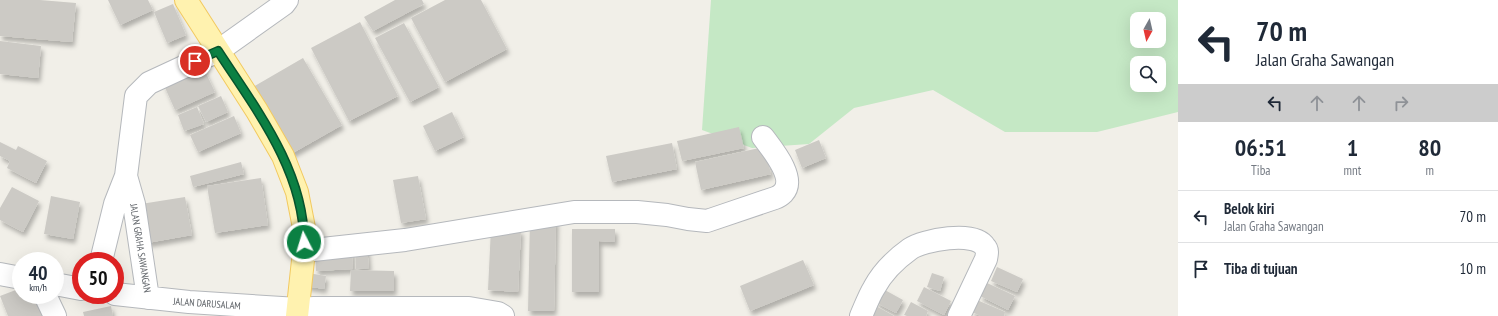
<!DOCTYPE html>
<html lang="id">
<style>
:root{--surface:#fff;--page:#f2f2f3;--text:#1f2937;--muted:#747a83;--line:#e0e1e3}
body{margin:0;font-family:"PT Sans Narrow",sans-serif;background:var(--page);color:var(--text);height:100vh;display:flex;flex-direction:column;font-size:15px;white-space:nowrap}
*{box-sizing:border-box;margin:0}
p{font-size:13px;color:var(--muted)}
.icon{flex:none;width:22px;height:22px;fill:none;stroke:currentColor;stroke-width:2;stroke-linecap:round;stroke-linejoin:round}
.map{position:relative;flex:1;overflow:hidden}
.details{display:flex;flex-direction:column;background:var(--surface);width:320px}
.details>*{flex:none}
.top-card{background:#fff;color:var(--text);overflow:hidden}
.needle{width:26px;rotate:188deg}
.tools{position:absolute;left:1130px;top:12px;display:grid;gap:8px}
.tools a{display:grid;place-items:center;width:36px;height:36px;border-radius:8px;background:var(--surface);box-shadow:0 4px 16px #0002;font-size:20px}
.speed{position:absolute;left:12px;top:252px;display:flex;gap:8px;font-size:20px;font-weight:700;text-align:center}
.speed>*{display:grid;place-content:center;width:52px;height:52px;border-radius:50%;background:var(--surface);box-shadow:0 4px 16px #0002;line-height:1}
.speed small{font-size:10px;font-weight:400}
.speed .limit{border:6px solid #d22;background:#fff;color:#111}
.pin{position:absolute;display:grid;place-items:center;width:34px;height:34px;color:#fff;margin:-17px;border:2px solid #fff;border-radius:50%;box-shadow:0 1px 4px #0007}
.me{position:absolute;width:44px;margin:-22px;rotate:355deg;stroke-linejoin:round;filter:drop-shadow(0 0 3px #0008)}
.turn{display:flex;align-items:center;gap:14px;height:84px;padding:0 12px;font-size:18px}
.turn .icon{width:52px;height:52px;stroke-width:2.5}
.turn b{display:block;font-size:28px;line-height:34px}
.lanes{display:flex;align-items:center;height:38px;padding:0 12px;background:#0003;justify-content:center;gap:20px;direction:ltr}
.lanes .off{opacity:.35}
.eta{display:flex;justify-content:space-evenly;align-items:center;height:68px;text-align:center}
.eta b{font-size:24px;font-weight:700;line-height:28px}
ul{padding:0;list-style:none}
li{display:flex;align-items:center;gap:12px;height:52px;padding:0 12px;border-top:1px solid var(--line)}
li div{flex:1}
li b{display:block;font-size:15px}
li em{font-style:normal}
main{display:flex;flex:1;min-height:0}
.map>svg:first-child{display:block}
.green{fill:#c5e8c5;fill-rule:evenodd}
.building{fill:#cccac5;filter:url(#shadow)}
.lines{fill:none;stroke-linecap:round;stroke-linejoin:round}
.minor-casing{stroke:#b5b8bc;stroke-width:24}
.major-casing{stroke:#f2c960;stroke-width:24}
.minor{stroke:#fff;stroke-width:22}
.major{stroke:#fff2af;stroke-width:22}
.route-casing{stroke:#07532c;stroke-width:10}
.route{stroke:#0b8043;stroke-width:7}
.labels{text-anchor:middle;stroke-width:3;stroke-linejoin:round;paint-order:stroke}
.street-label{font-size:10px;fill:#5f6368;stroke:#fff}
</style>
<main>
<div class="map">
<svg width="1178" height="316" viewBox="0 0 1178 316">
<defs>
<filter id="shadow"><feDropShadow dx="2.5" dy="4.5" stdDeviation="2" flood-color="#0004"/></filter>
</defs>
<rect width="100%" height="100%" fill="#f1efe8"/>
<path class="green" d="M 711,0 L 1178,0 L 1178,112 L 1097,132 L 1005,132 L 933,90 L 854,108 L 809,144 L 752,148 L 702,130 ZM 1137,19 L 1159,19 L 1159,41 L 1137,41 ZM 1137,63 L 1159,63 L 1159,85 L 1137,85 Z"/>
<path class="building" d="M 0,0 L 40,0 L 76,3 L 72,42 L 0,36 Z
M 108,0 L 148,0 L 153,10 L 120,25 Z
M 395,0 L 422,0 L 424,4 L 373,31 L 364,17 Z
M 445,0 L 481,0 L 507,49 L 445,82 L 411,18 Z
M 173,4 L 186,35 L 167,43 L 154,12 Z
M 360,22 L 398,96 L 349,121 L 311,48 Z
M 404,23 L 439,87 L 410,102 L 375,38 Z
M 0,41 L 41,46 L 38,78 L 0,74 Z
M 303,58 L 342,125 L 291,154 L 253,87 Z
M 202,65 L 215,92 L 175,110 L 163,83 Z
M 221,96 L 228,112 L 206,122 L 198,106 Z
M 197,107 L 204,124 L 184,131 L 178,115 Z
M 452,112 L 464,137 L 435,151 L 423,126 Z
M 234,116 L 241,133 L 198,152 L 190,135 Z
M 739,127 L 744,148 L 682,161 L 677,141 Z
M 819,140 L 826,158 L 802,168 L 795,150 Z
M 0,142 L 16,150 L 18,146 L 47,161 L 36,183 L 7,168 L 10,161 L 0,156 Z
M 672,143 L 677,169 L 612,182 L 606,156 Z
M 764,147 L 771,174 L 701,190 L 695,162 Z
M 241,162 L 244,174 L 193,187 L 190,176 Z
M 418,176 L 426,219 L 401,223 L 393,180 Z
M 261,178 L 268,225 L 215,233 L 207,186 Z
M 12,187 L 39,201 L 23,232 L 0,220 L 0,208 Z
M 51,196 L 80,202 L 73,239 L 44,234 Z
M 185,197 L 192,235 L 147,243 L 141,204 Z
M 530,220 L 556,220 L 554,311 L 528,311 Z
M 491,228 L 521,230 L 518,292 L 488,290 Z
M 572,229 L 615,229 L 615,242 L 599,241 L 599,292 L 572,292 Z
M 367,247 L 369,268 L 356,269 L 355,248 Z
M 352,250 L 353,269 L 316,271 L 315,252 Z
M 803,260 L 814,285 L 750,311 L 740,286 Z
M 997,267 L 1023,279 L 1017,292 L 991,281 Z
M 351,270 L 394,271 L 394,291 L 350,291 Z
M 308,273 L 326,276 L 324,289 L 306,286 Z
M 932,273 L 944,277 L 940,291 L 927,287 Z
M 987,283 L 1015,296 L 1008,310 L 980,296 Z
M 924,287 L 951,301 L 944,315 L 917,301 Z
M 21,288 L 21,295 L 33,295 L 42,316 L 8,316 L 0,296 Z
M 883,289 L 903,300 L 896,313 L 875,302 Z
M 977,300 L 1005,312 L 1004,316 L 981,316 L 972,312 Z
M 911,302 L 928,311 L 926,316 L 907,316 L 904,315 Z
M 111,306 L 113,316 L 84,316 L 83,312 Z
M 876,306 L 894,316 L 871,316 Z"/>
<g class="lines">
<defs>
<path id="minor" d="M 126,176 L 134,204 L 148,298
M 304,251 L 405,240 L 574,212 L 637,212 L 667,215 L 688,219 L 707,221 L 775,198 C 778,197 781,195 783,193 C 797,178 771,148 763,137
M 101,261 L 115,204 L 126,176 L 136,96 L 149,83 L 218,51 L 284,4 L 287,0
M 0,274 L 21,278
M 55,284 L 81,289
M 115,294 L 189,302 L 298,309 L 314,308 L 469,308 L 498,313 L 503,316
M 45,295 L 55,316
M 861,316 C 865,307 869,296 874,288 C 882,273 896,259 910,249 C 923,240 975,230 985,247 C 988,250 987,254 986,259 L 959,316"/>
<path id="major" d="M 186,0 L 257,111 L 283,156 L 297,192 L 305,233 L 304,251 L 297,316"/>
</defs>
<use href="#minor" class="minor-casing"/>
<use href="#major" class="major-casing"/>
<use href="#minor" class="minor"/>
<use href="#major" class="major"/>
</g>
<g class="lines">
<defs>
<path id="route" d="M 195,61 L 218,51 C 255,108 304,170 304,242"/>
</defs>
<use href="#route" class="route-casing"/>
<use href="#route" class="route"/>
</g>
<g class="labels">
<g class="street-label">
<text transform="translate(141 248) rotate(81)" y="4">JALAN GRAHA SAWANGAN</text>
<text transform="translate(207 303) rotate(4)" y="4">JALAN DARUSALAM</text>
</g>
</g>
</svg>
<div class="tools">
<a><svg class="needle" viewBox="-14 -14 28 28"><path d="M0-13l5 13h-10z" fill="#e53935"/><path d="M0 13l5-13h-10z" fill="#747a83"/></svg></a>
<a><svg class="icon" aria-label="search" viewBox="0 0 24 24"><circle cx="10" cy="10" r="6"/><path d="M15 15l6 6"/></svg></a>
</div>
<div class="speed"><div>40<small>km/h</small></div><div class="limit">50</div></div>
<div class="pin" style="left:195px;top:61px;background:#d93025"><svg class="icon" aria-label="arrive" viewBox="0 0 24 24"><path d="M6 21V4h12l-3 4 3 4H6"/></svg></div>
<svg class="me" style="left:304px;top:242px" viewBox="-20 -20 40 40"><circle r="17" fill="#0b8043" stroke="#fff" stroke-width="3"/><path d="M0-11L8 9 0 5-8 9z" fill="#fff"/></svg>
</div>
<section class="details">
<div class="top-card">
<div class="turn"><svg class="icon" aria-label="left" viewBox="0 0 24 24"><path d="M17 20v-9H6M10 6l-5 5 5 5"/></svg><div><b>70 m</b>Jalan Graha Sawangan</div></div>
<div class="lanes"><svg class="icon" aria-label="left" viewBox="0 0 24 24"><path d="M17 20v-9H6M10 6l-5 5 5 5"/></svg><svg class="icon off" aria-label="ahead" viewBox="0 0 24 24"><path d="M12 20V5M6 11l6-6 6 6"/></svg><svg class="icon off" aria-label="ahead" viewBox="0 0 24 24"><path d="M12 20V5M6 11l6-6 6 6"/></svg><svg class="icon off" aria-label="right" viewBox="0 0 24 24"><path d="M7 20v-9h11M14 6l5 5-5 5"/></svg></div>
</div>
<div class="eta">
<div><b>06:51</b><p>Tiba</p></div>
<div><b>1</b><p>mnt</p></div>
<div><b>80</b><p>m</p></div>
</div>
<ul>
<li><svg class="icon" aria-label="left" viewBox="0 0 24 24"><path d="M17 20v-9H6M10 6l-5 5 5 5"/></svg><div><b>Belok kiri</b><p>Jalan Graha Sawangan</p></div><em>70 m</em></li>
<li><svg class="icon" aria-label="arrive" viewBox="0 0 24 24"><path d="M6 21V4h12l-3 4 3 4H6"/></svg><div><b>Tiba di tujuan</b></div><em>10 m</em></li>
</ul>
</section>
</main>
